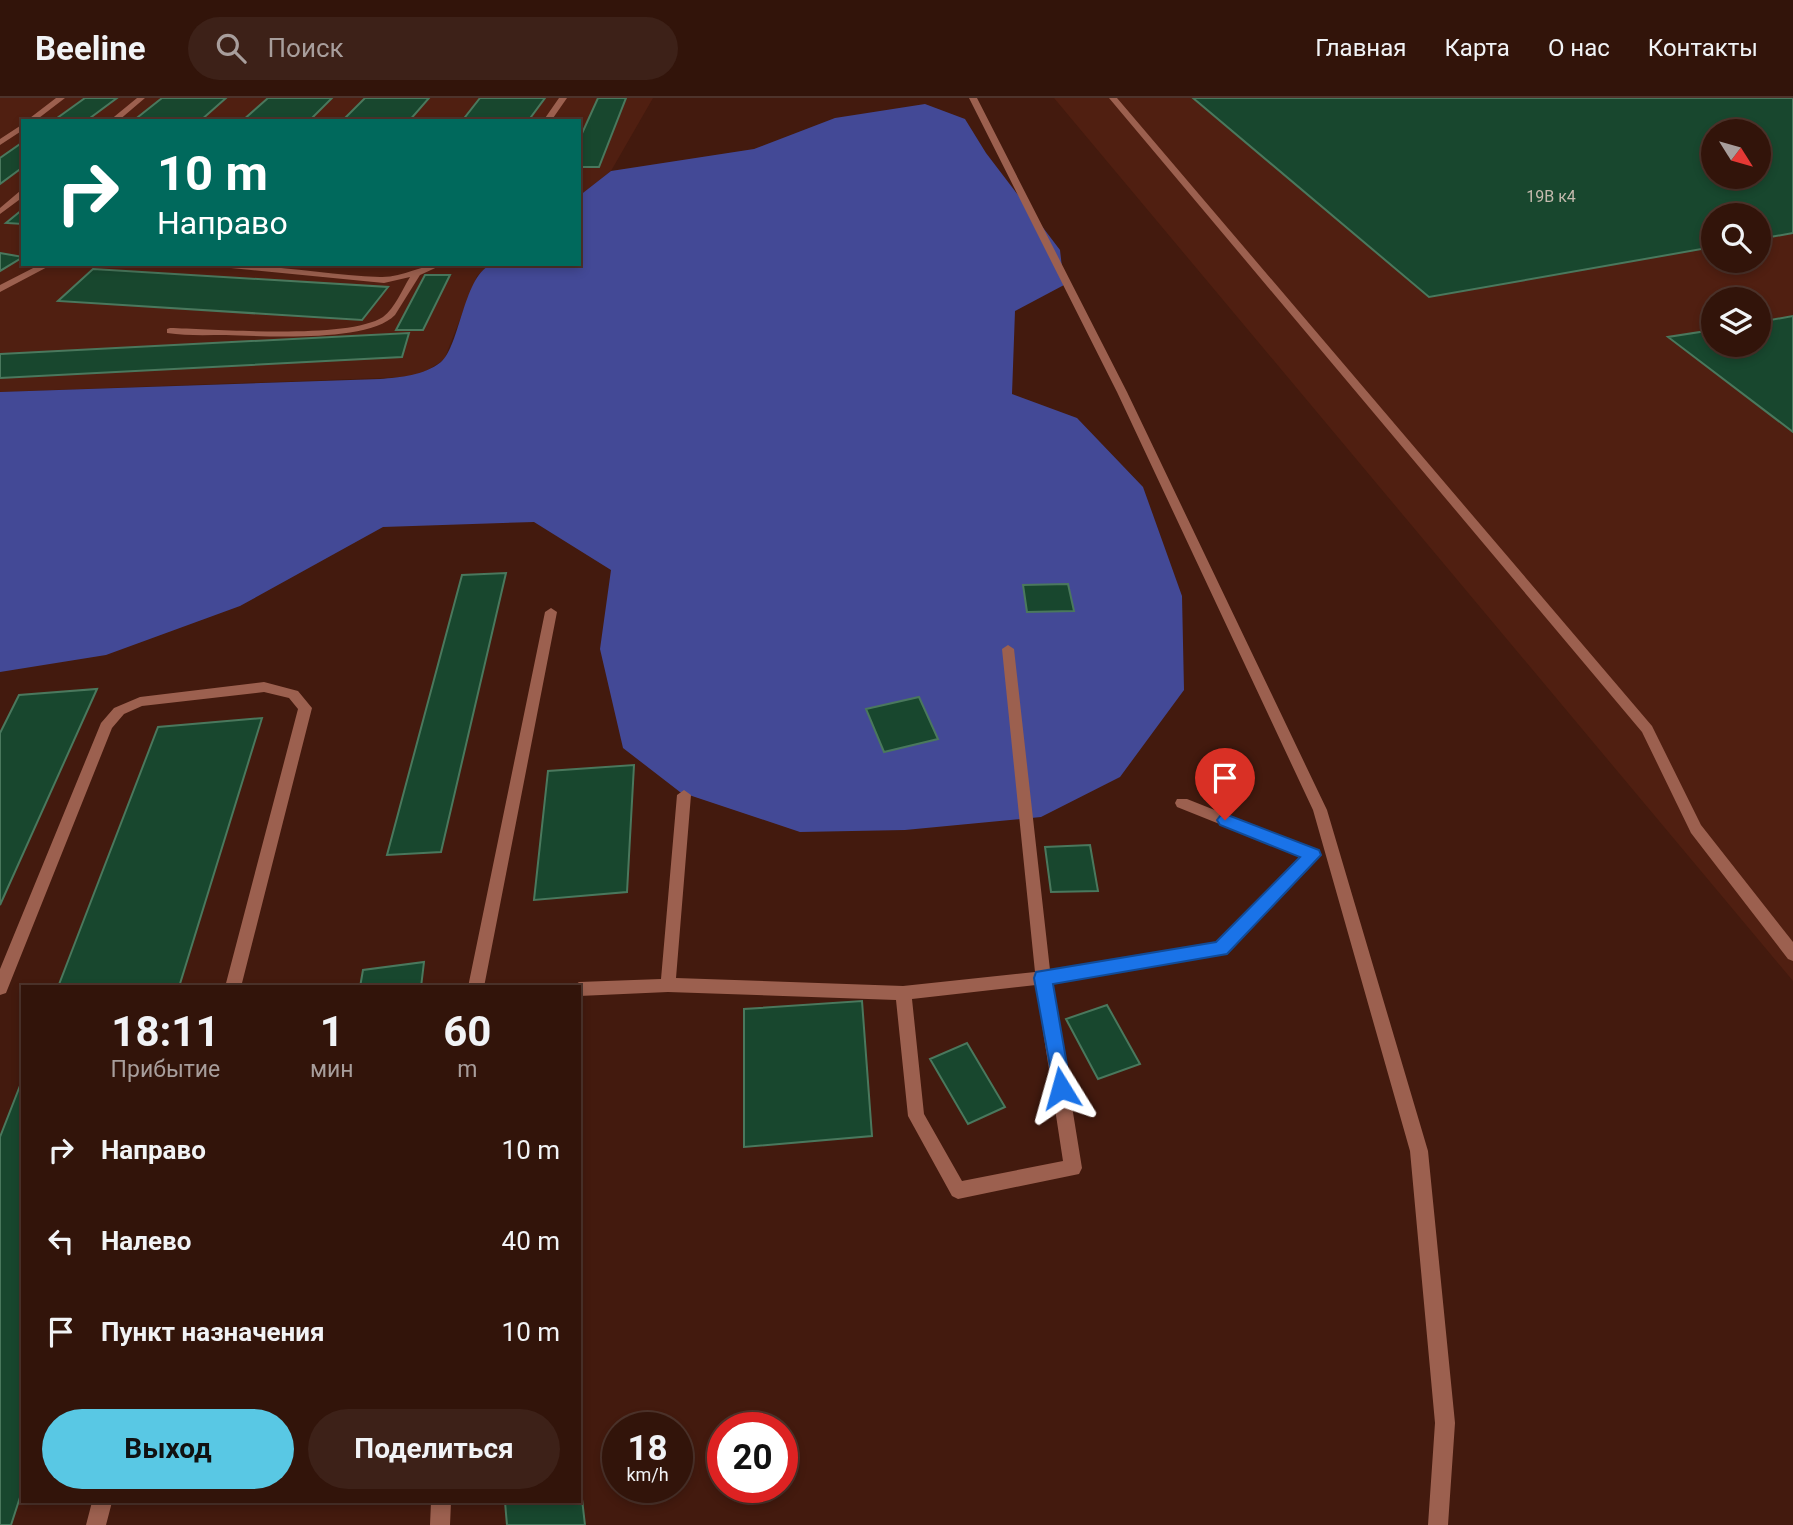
<!DOCTYPE html>
<html lang="ru">
<meta charset="utf-8">
<style>
:root{--surface:#32140a;--page:#3d2118;--text:#f1f3f6;--muted:#a89e9c;--line:#4d332b;--accent:#59c8e4}
body{margin:0;font-family:Roboto,sans-serif;background:var(--page);color:var(--text);height:100vh;display:flex;flex-direction:column;font-size:26px;white-space:nowrap}
*{box-sizing:border-box;margin:0}
p{font-size:23px;color:var(--muted)}
.icon{flex:none;width:38px;height:38px;fill:none;stroke:currentColor;stroke-width:2;stroke-linecap:round;stroke-linejoin:round}
.map{position:relative;flex:1;overflow:hidden}
.side{position:absolute;left:21px;top:887px;width:560px;height:518px;display:flex;flex-direction:column;background:var(--surface);border-radius:0px;box-shadow:0 4px 10px #0003,0 0 0 2px var(--line)}
.side>*{flex:none}
.banner{position:absolute;left:21px;top:21px;width:560px;height:147px;border-radius:0px;box-shadow:0 4px 10px #0003,0 0 0 2px var(--line);background:#00695c;color:#fff;overflow:hidden}
.needle{width:46px;rotate:127deg}
.buttons{position:absolute;left:1701px;top:21px;display:grid;gap:14px}
.buttons a{display:grid;place-items:center;width:70px;height:70px;border-radius:50%;background:var(--surface);box-shadow:0 4px 10px #0003,0 0 0 2px var(--line);font-size:35px}
.speed{position:absolute;left:602px;top:1314px;display:flex;gap:14px;font-size:35px;font-weight:700;text-align:center}
.speed>*{display:grid;place-content:center;width:91px;height:91px;border-radius:50%;background:var(--surface);box-shadow:0 4px 10px #0003,0 0 0 2px var(--line);line-height:1}
.speed small{font-size:18px;font-weight:400}
.speed .limit{border:10px solid #d22;background:#fff;color:#111}
.pin{position:absolute;display:grid;place-items:center;width:60px;height:60px;color:#fff;margin:-72px -30px;border-radius:50% 50% 50% 0;rotate:-45deg;box-shadow:0 0 7px #0007}
.pin .icon{rotate:45deg}
.me{position:absolute;width:77px;margin:-38px;rotate:352deg;stroke-linejoin:round;filter:drop-shadow(0 0 5px #0008)}
.turn{display:flex;align-items:center;gap:24px;height:147px;padding:0 21px;font-size:32px}
.turn .icon{width:91px;height:91px;stroke-width:2.5}
.turn b{display:block;font-size:49px;line-height:60px}
.eta{display:flex;justify-content:space-evenly;align-items:center;height:119px;text-align:center}
.eta b{font-size:42px;font-weight:700;line-height:49px}
.action{display:flex;gap:14px;margin-top:auto;padding:14px 21px}
.action a{flex:1;height:80px;border-radius:42px;background:var(--accent);color:#111;font-size:28px;font-weight:700;line-height:80px;text-align:center}
.action a+a{background:var(--page);color:var(--text)}
ul{padding:0;list-style:none}
li{display:flex;align-items:center;gap:21px;height:91px;padding:0 21px}
li div{flex:1}
li b{display:block;font-size:26px}
li em{font-style:normal}
header{display:flex;align-items:center;gap:42px;box-sizing:border-box;height:98px;padding:0 35px;background:var(--surface);border-bottom:2px solid var(--line)}
header strong{font-size:33px}
nav{display:flex;gap:38px;margin-inline-start:auto;font-size:24px}
.search{width:490px;height:63px;background:var(--page);display:flex;align-items:center;gap:18px;box-sizing:border-box;padding:0 24px;border-radius:38px;color:var(--muted);font-size:26px}
.map>svg:first-child{display:block}
.built{fill:#501f11;fill-rule:evenodd}
.forest{fill:#434996}
.building{fill:#18472e;stroke:#4a785d;stroke-width:2;fill-rule:evenodd}
.lines{fill:none;stroke-linecap:round;stroke-linejoin:round}
.lane{fill:#9c604f;fill-rule:evenodd}
.street{fill:#9c604f;fill-rule:evenodd}
.route{fill:#1a73e8;stroke:#114b97;stroke-width:2}
.labels{text-anchor:middle;stroke-width:5;stroke-linejoin:round;paint-order:stroke}
.number-label{font-size:16px;fill:#c4baae}
</style>
<header>
<strong>Beeline</strong>
<div class="search"><svg class="icon" aria-label="search" viewBox="0 0 24 24"><circle cx="10" cy="10" r="6"/><path d="M15 15l6 6"/></svg>Поиск</div>
<nav><a>Главная</a><a>Карта</a><a>О нас</a><a>Контакты</a></nav>
</header>
<div class="map">
<svg width="1793" height="1427" viewBox="0 0 1793 1427">
<rect width="100%" height="100%" fill="#431a0e"/>
<path class="built" d="M 0,0 L 653,0 L 611,73 L 579,98 L 579,23 L 23,23 L 23,166 L 491,166 L 477,178 L 444,262 L 426,273 L 408,279 L 0,294 Z
M 1054,0 L 1793,0 L 1793,883 ZM 1713,33 L 1759,33 L 1759,79 L 1713,79 ZM 1713,117 L 1759,117 L 1759,163 L 1713,163 ZM 1713,201 L 1759,201 L 1759,247 L 1713,247 Z"/>
<path class="forest" d="M 925,6 L 965,21 L 986,55 L 1060,152 L 1064,187 L 1015,213 L 1012,296 L 1077,320 L 1143,389 L 1182,498 L 1184,592 L 1120,679 L 1041,719 L 905,732 L 800,734 L 680,694 L 623,650 L 600,551 L 611,472 L 534,424 L 383,429 L 240,508 L 106,557 L 0,574 L 0,294 L 380,281 C 401,279 423,278 441,264 C 460,249 464,174 493,166 C 509,162 560,166 579,166 L 579,98 L 611,73 L 754,51 L 835,20 Z"/>
<path class="building" d="M 85,0 L 117,0 L 86,23 L 53,23 Z
M 162,0 L 226,0 L 200,23 L 133,23 Z
M 268,0 L 332,0 L 309,23 L 242,23 Z
M 365,0 L 429,0 L 409,23 L 342,23 Z
M 480,0 L 545,0 L 528,23 L 462,23 Z
M 598,0 L 626,0 L 599,69 L 579,69 L 579,42 Z
M 1193,0 L 1793,0 L 1793,135 L 1759,141 L 1759,117 L 1713,117 L 1713,149 L 1429,199 ZM 1713,33 L 1759,33 L 1759,79 L 1713,79 Z
M 23,44 L 23,69 L 0,86 L 0,60 Z
M 23,111 L 23,126 L 6,125 Z
M 0,155 L 23,159 L 0,173 Z
M 93,171 L 388,189 L 362,222 L 58,203 Z
M 425,177 L 450,177 L 423,232 L 396,232 Z
M 1793,218 L 1793,334 L 1668,239 L 1713,232 L 1713,247 L 1759,247 L 1759,224 Z
M 409,235 L 402,259 L 0,280 L 0,256 Z
M 506,475 L 441,754 L 387,757 L 462,477 Z
M 1068,486 L 1074,513 L 1027,514 L 1023,487 Z
M 97,591 L 0,807 L 0,635 L 19,597 Z
M 919,599 L 938,641 L 884,654 L 866,611 Z
M 262,620 L 179,889 L 58,889 L 158,629 Z
M 634,667 L 627,794 L 534,802 L 548,673 Z
M 1090,747 L 1098,793 L 1051,794 L 1045,749 Z
M 424,864 L 421,889 L 360,889 L 363,872 Z
M 862,903 L 872,1038 L 744,1049 L 744,911 Z
M 1107,907 L 1140,966 L 1098,981 L 1066,921 Z
M 967,945 L 1005,1009 L 968,1026 L 930,961 Z
M 23,980 L 23,1390 L 11,1427 L 0,1427 L 0,1039 Z
M 579,1375 L 585,1427 L 507,1427 L 505,1404 L 579,1404 Z"/>
<g class="lines">
<path class="lane" d="M 56,0 L 65,0 L 35,23 L 26,23 Z
M 137,0 L 145,0 L 118,23 L 109,23 Z
M 559,0 L 567,0 L 551,23 L 543,23 Z
M 1109,0 L 1117,0 L 1652,628 L 1701,727 L 1793,844 L 1793,863 L 1788,861 L 1691,735 L 1642,634 Z
M 23,26 L 23,32 L 0,47 L 0,41 Z
M 20,93 L 23,93 L 23,99 L 0,116 L 0,110 Z
M 41,166 L 53,166 L 0,194 L 0,187 Z
M 217,166 C 272,166 326,177 380,179 C 402,180 422,166 444,166 L 420,177 L 395,217 C 368,245 264,238 226,237 C 207,237 186,238 167,235 L 167,231 L 170,230 C 216,231 347,242 383,219 C 395,210 402,192 410,179 L 384,185 L 221,169 Z
M 551,510 L 557,514 L 484,889 L 468,889 L 545,514 Z
M 1008,547 L 1014,551 L 1050,872 L 1217,845 L 1302,759 L 1177,709 L 1175,705 L 1177,701 L 1187,701 L 1318,753 L 1320,757 L 1226,856 L 1052,885 L 1082,1070 L 1079,1076 L 958,1101 L 952,1098 L 908,1018 L 896,902 L 668,894 L 579,898 L 579,889 L 572,889 L 579,884 L 661,881 L 677,697 L 684,692 L 691,697 L 676,880 L 903,888 L 1035,874 L 1002,551 ZM 1036,887 L 1063,1063 L 962,1083 L 924,1016 L 912,901 Z
M 264,584 L 298,593 L 312,610 L 241,889 L 225,889 L 298,611 L 289,600 L 264,594 L 142,608 L 124,616 L 112,630 L 6,895 L 0,897 L 0,871 L 101,625 L 114,610 L 140,599 Z
M 92,1404 L 112,1404 L 106,1427 L 86,1427 Z
M 431,1404 L 451,1404 L 450,1427 L 430,1427 Z"/>
<path class="street" d="M 969,0 L 977,0 L 1127,294 L 1327,712 L 1428,1053 L 1455,1325 L 1448,1427 L 1428,1427 L 1435,1325 L 1410,1053 L 1313,712 L 1117,294 Z"/>
</g>
<path class="route" d="M 1225,716 L 1319,752 L 1321,757 L 1227,856 L 1053,886 L 1071,990 L 1068,996 L 1061,998 L 1055,996 L 1034,880 L 1036,874 L 1216,844 L 1300,759 L 1220,727 L 1217,722 L 1220,718 Z"/>
<g class="labels">
<g class="number-label">
<text x="1551" y="104">19В к4</text>
</g>
</g>
</svg>
<div class="buttons">
<a><svg class="needle" viewBox="-14 -14 28 28"><path d="M0-13l5 13h-10z" fill="#e53935"/><path d="M0 13l5-13h-10z" fill="#a89e9c"/></svg></a>
<a><svg class="icon" aria-label="search" viewBox="0 0 24 24"><circle cx="10" cy="10" r="6"/><path d="M15 15l6 6"/></svg></a>
<a><svg class="icon" aria-label="layers" viewBox="0 0 24 24"><path d="M12 4l9 5-9 5-9-5zM3 14l9 5 9-5"/></svg></a>
</div>
<div class="speed"><div>18<small>km/h</small></div><div class="limit">20</div></div>
<div class="pin" style="left:1225px;top:722px;background:#d93025"><svg class="icon" aria-label="arrive" viewBox="0 0 24 24"><path d="M6 21V4h12l-3 4 3 4H6"/></svg></div>
<svg class="me" style="left:1061px;top:990px" viewBox="-20 -20 40 40"><path d="M0-17L14 15 0 8-14 15z" fill="#1a73e8" stroke="#fff" stroke-width="4"/></svg>
<div class="banner">
<div class="turn"><svg class="icon" aria-label="right" viewBox="0 0 24 24"><path d="M7 20v-9h11M14 6l5 5-5 5"/></svg><div><b>10 m</b>Направо</div></div>
</div>
<section class="side">
<div class="eta">
<div><b>18:11</b><p>Прибытие</p></div>
<div><b>1</b><p>мин</p></div>
<div><b>60</b><p>m</p></div>
</div>
<ul>
<li><svg class="icon" aria-label="right" viewBox="0 0 24 24"><path d="M7 20v-9h11M14 6l5 5-5 5"/></svg><div><b>Направо</b></div><em>10 m</em></li>
<li><svg class="icon" aria-label="left" viewBox="0 0 24 24"><path d="M17 20v-9H6M10 6l-5 5 5 5"/></svg><div><b>Налево</b></div><em>40 m</em></li>
<li><svg class="icon" aria-label="arrive" viewBox="0 0 24 24"><path d="M6 21V4h12l-3 4 3 4H6"/></svg><div><b>Пункт назначения</b></div><em>10 m</em></li>
</ul>
<div class="action"><a>Выход</a><a>Поделиться</a></div>
</section>
</div>
